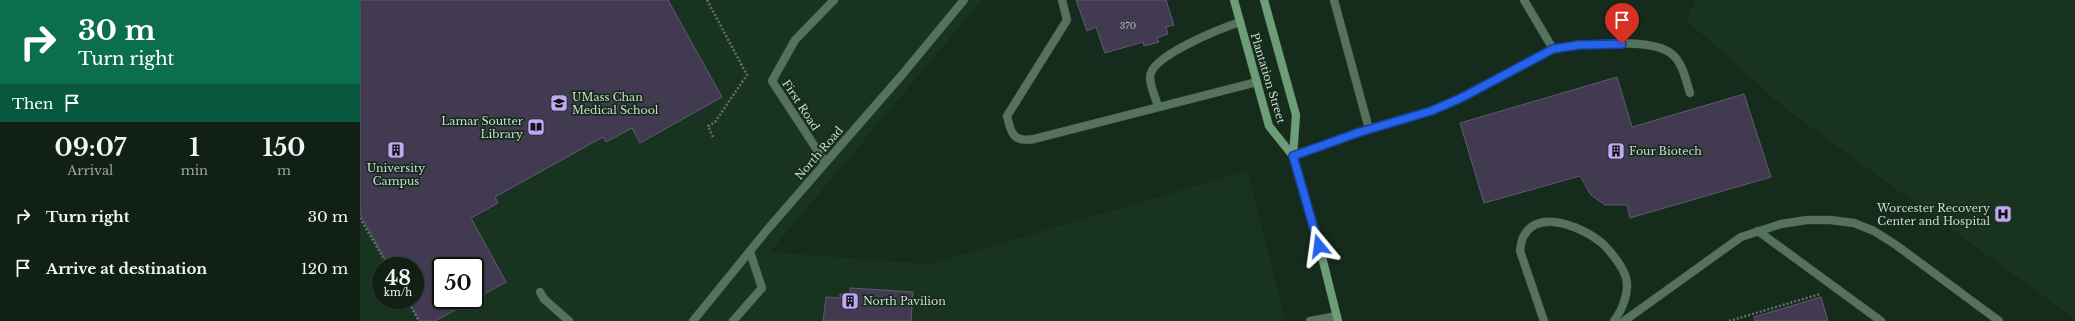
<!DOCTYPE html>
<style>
:root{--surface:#102014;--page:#1e2d22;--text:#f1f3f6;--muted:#9ca3a0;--line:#303e34}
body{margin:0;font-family:"Libre Baskerville",serif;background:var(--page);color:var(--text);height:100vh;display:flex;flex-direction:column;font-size:15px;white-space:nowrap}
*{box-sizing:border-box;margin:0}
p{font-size:13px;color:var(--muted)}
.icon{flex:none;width:22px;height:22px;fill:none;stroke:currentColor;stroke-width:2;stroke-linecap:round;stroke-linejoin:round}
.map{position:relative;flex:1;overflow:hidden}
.side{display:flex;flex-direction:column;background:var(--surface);width:360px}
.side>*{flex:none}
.top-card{background:#0b6e4f;color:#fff;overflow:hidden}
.speed{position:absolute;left:12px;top:257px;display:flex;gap:8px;font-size:20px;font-weight:700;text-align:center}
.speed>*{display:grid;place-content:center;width:52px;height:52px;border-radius:50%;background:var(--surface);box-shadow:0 1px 3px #0004,0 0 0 1px var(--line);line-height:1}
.speed small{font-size:10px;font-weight:400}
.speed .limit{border:2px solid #111;border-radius:6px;background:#fff;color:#111}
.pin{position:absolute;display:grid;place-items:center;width:34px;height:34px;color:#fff;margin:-41px -17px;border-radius:50% 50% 50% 0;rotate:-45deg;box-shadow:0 0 4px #0007}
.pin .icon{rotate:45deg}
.me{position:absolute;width:44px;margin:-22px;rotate:344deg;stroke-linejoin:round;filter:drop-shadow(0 0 3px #0008)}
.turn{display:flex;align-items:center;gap:14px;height:84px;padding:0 12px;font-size:18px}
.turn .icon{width:52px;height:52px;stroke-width:2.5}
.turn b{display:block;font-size:28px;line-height:34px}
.then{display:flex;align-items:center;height:38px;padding:0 12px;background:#0003;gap:8px;font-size:15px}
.eta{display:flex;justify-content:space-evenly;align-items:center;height:68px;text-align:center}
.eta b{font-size:24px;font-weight:700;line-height:28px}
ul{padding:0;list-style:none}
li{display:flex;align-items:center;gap:12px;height:52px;padding:0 12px}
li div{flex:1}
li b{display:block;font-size:15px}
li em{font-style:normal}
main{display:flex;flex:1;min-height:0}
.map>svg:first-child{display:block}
.built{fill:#183420;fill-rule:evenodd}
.building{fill:#423a51;stroke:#615971}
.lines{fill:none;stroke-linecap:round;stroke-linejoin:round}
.lane-casing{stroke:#324738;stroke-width:9}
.street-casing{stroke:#324738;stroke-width:9}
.secondary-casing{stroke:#324738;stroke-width:9}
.path{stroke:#607264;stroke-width:2.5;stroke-dasharray:2 2;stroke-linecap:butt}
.lane{stroke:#55725c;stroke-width:8}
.street{stroke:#55725c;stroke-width:8}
.secondary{stroke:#6e9d7a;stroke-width:8}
.route-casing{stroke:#184099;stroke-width:10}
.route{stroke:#2563eb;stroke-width:7}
.labels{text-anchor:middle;stroke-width:3.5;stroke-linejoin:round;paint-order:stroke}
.number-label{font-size:9px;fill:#aab2b0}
.street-label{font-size:11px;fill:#cddacf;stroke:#152b1b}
.poi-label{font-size:11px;fill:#cddacf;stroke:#152b1b;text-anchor:start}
</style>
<main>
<section class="side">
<div class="top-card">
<div class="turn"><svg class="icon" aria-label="right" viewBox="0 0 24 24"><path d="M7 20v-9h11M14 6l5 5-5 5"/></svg><div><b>30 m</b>Turn right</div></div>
<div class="then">Then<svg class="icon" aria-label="arrive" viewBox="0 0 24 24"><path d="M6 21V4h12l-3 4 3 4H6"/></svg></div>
</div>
<div class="eta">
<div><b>09:07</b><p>Arrival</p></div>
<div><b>1</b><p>min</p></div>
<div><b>150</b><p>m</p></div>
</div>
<ul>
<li><svg class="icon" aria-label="right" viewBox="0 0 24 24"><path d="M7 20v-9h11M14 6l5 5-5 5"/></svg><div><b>Turn right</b></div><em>30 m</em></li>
<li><svg class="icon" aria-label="arrive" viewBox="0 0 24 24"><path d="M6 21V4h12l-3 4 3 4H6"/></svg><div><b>Arrive at destination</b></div><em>120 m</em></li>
</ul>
</section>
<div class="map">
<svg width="1715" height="321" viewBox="0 0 1715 321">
<rect width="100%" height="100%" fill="#152b1b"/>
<path class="built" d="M 0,0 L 622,0 L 410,252 L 570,264 L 887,171 L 926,321 L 0,321 ZM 21,266 L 55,266 L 55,300 L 21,300 ZM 81,266 L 115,266 L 115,300 L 81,300 Z
M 1336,0 L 1715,0 L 1715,319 L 1426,109 L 1326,20 Z"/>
<path class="building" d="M 0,0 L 308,0 L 362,97 L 280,143 L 272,128 L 246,142 L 243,137 L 135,197 L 138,203 L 111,218 L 146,282 L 115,299 L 115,266 L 81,266 L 81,300 L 114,300 L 75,321 L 60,321 L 48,300 L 55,300 L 55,266 L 29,266 L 0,214 Z
M 716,0 L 806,0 L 814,25 L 806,27 L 808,34 L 797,38 L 799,42 L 784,46 L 783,42 L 745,53 L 736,27 L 727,31 Z
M 1257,77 L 1272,127 L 1384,94 L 1411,177 L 1270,218 L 1267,205 L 1245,205 L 1231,195 L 1220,176 L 1124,203 L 1100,123 Z
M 490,288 L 553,292 L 551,321 L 463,321 L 466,297 L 480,298 L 480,294 L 490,295 Z
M 1461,297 L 1468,321 L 1395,321 L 1394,317 Z"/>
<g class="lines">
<defs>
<path id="lane" d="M 702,0 L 707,20 L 647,116 C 651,133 653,143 674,139 L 897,82
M 1193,49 C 1220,45 1293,36 1313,55 C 1323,64 1326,81 1330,93
M 798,107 C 796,98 790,87 790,77 C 790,56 862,28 880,22
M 1009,129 L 1071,111 L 1101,98 L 1193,49 L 1164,0
M 933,156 L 1009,129 L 974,0
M 465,162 L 412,81 L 435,40 L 474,0
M 1398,231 L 1521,321
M 180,292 L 184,299 L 209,321
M 373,321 L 402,288 L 390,252
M 950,321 L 977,316
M 1264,321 L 1381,237 L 1421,224 L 1447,220 L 1470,220 L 1494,223 L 1514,231 L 1536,245 L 1639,321"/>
<path id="street" d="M 333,321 L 407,230 L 541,76 L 604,0
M 1184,321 L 1160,251 C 1161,245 1161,239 1165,234 C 1181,208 1227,229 1244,245 C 1252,253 1263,267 1266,278 C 1270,292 1262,310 1254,321"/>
<path id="secondary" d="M 874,0 L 909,126 L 933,156
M 904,0 L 936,115 L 933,156 L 963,261 L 978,321"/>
</defs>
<use href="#lane" class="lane-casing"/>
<use href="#street" class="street-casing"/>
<use href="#secondary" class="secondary-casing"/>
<path class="path" d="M 347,0 L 387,75 L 355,122 L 348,126 L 353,137
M 0,218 L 28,266
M 47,300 L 59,321
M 1369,321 L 1460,294"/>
<use href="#lane" class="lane"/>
<use href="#street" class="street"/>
<use href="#secondary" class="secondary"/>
</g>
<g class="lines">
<defs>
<path id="route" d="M 959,246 L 933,156 L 1000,132 L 1071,111 L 1101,98 L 1193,49 L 1218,45 L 1262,44"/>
</defs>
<use href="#route" class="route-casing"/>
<use href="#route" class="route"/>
</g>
<defs>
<symbol id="university-square" viewBox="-11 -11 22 22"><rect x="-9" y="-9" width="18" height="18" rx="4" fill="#c2a8f3" stroke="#152b1b"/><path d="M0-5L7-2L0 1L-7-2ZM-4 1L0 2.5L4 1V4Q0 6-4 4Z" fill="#111"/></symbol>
<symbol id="library-square" viewBox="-11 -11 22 22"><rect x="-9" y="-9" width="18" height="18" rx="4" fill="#c2a8f3" stroke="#152b1b"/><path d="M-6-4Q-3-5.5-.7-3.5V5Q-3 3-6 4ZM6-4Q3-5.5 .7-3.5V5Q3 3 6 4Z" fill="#111"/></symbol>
<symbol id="building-square" viewBox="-11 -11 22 22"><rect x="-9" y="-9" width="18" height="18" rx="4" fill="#c2a8f3" stroke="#152b1b"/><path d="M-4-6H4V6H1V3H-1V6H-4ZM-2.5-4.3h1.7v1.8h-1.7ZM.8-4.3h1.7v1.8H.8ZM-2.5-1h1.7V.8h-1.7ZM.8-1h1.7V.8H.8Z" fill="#111"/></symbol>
<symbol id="hospital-square" viewBox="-11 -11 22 22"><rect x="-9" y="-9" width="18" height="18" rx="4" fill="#c2a8f3" stroke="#152b1b"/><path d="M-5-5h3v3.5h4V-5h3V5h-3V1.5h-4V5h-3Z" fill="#111"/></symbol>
</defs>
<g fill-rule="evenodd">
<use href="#university-square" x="189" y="93" width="20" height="20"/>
<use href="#library-square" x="166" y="117" width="20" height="20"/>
<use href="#building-square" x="26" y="140" width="20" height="20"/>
<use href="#building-square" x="1246" y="141" width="20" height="20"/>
<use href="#hospital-square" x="1633" y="204" width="20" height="20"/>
<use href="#building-square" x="480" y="291" width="20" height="20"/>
</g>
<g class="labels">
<g class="number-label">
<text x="768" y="29">370</text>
</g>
<g class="street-label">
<text transform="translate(908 78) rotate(73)" y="4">Plantation Street</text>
<text transform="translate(441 105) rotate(57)" y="4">First Road</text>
<text transform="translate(459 153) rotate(-49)" y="4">North Road</text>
</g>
<g class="poi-label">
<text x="212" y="101">UMass Chan<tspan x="212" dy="13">Medical School</tspan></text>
<text x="163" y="125" text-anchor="end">Lamar Soutter<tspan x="163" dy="13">Library</tspan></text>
<text x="1269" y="155">Four Biotech</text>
<text x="36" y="172" text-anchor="middle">University<tspan x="36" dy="13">Campus</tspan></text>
<text x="1630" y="212" text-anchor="end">Worcester Recovery<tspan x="1630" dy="13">Center and Hospital</tspan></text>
<text x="503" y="305">North Pavilion</text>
</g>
</g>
</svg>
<div class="speed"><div>48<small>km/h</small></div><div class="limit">50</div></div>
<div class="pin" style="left:1262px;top:44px;background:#d93025"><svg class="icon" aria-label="arrive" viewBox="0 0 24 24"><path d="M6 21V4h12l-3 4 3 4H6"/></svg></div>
<svg class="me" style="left:959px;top:246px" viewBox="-20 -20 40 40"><path d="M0-17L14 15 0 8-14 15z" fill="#2563eb" stroke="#fff" stroke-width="4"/></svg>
</div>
</main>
